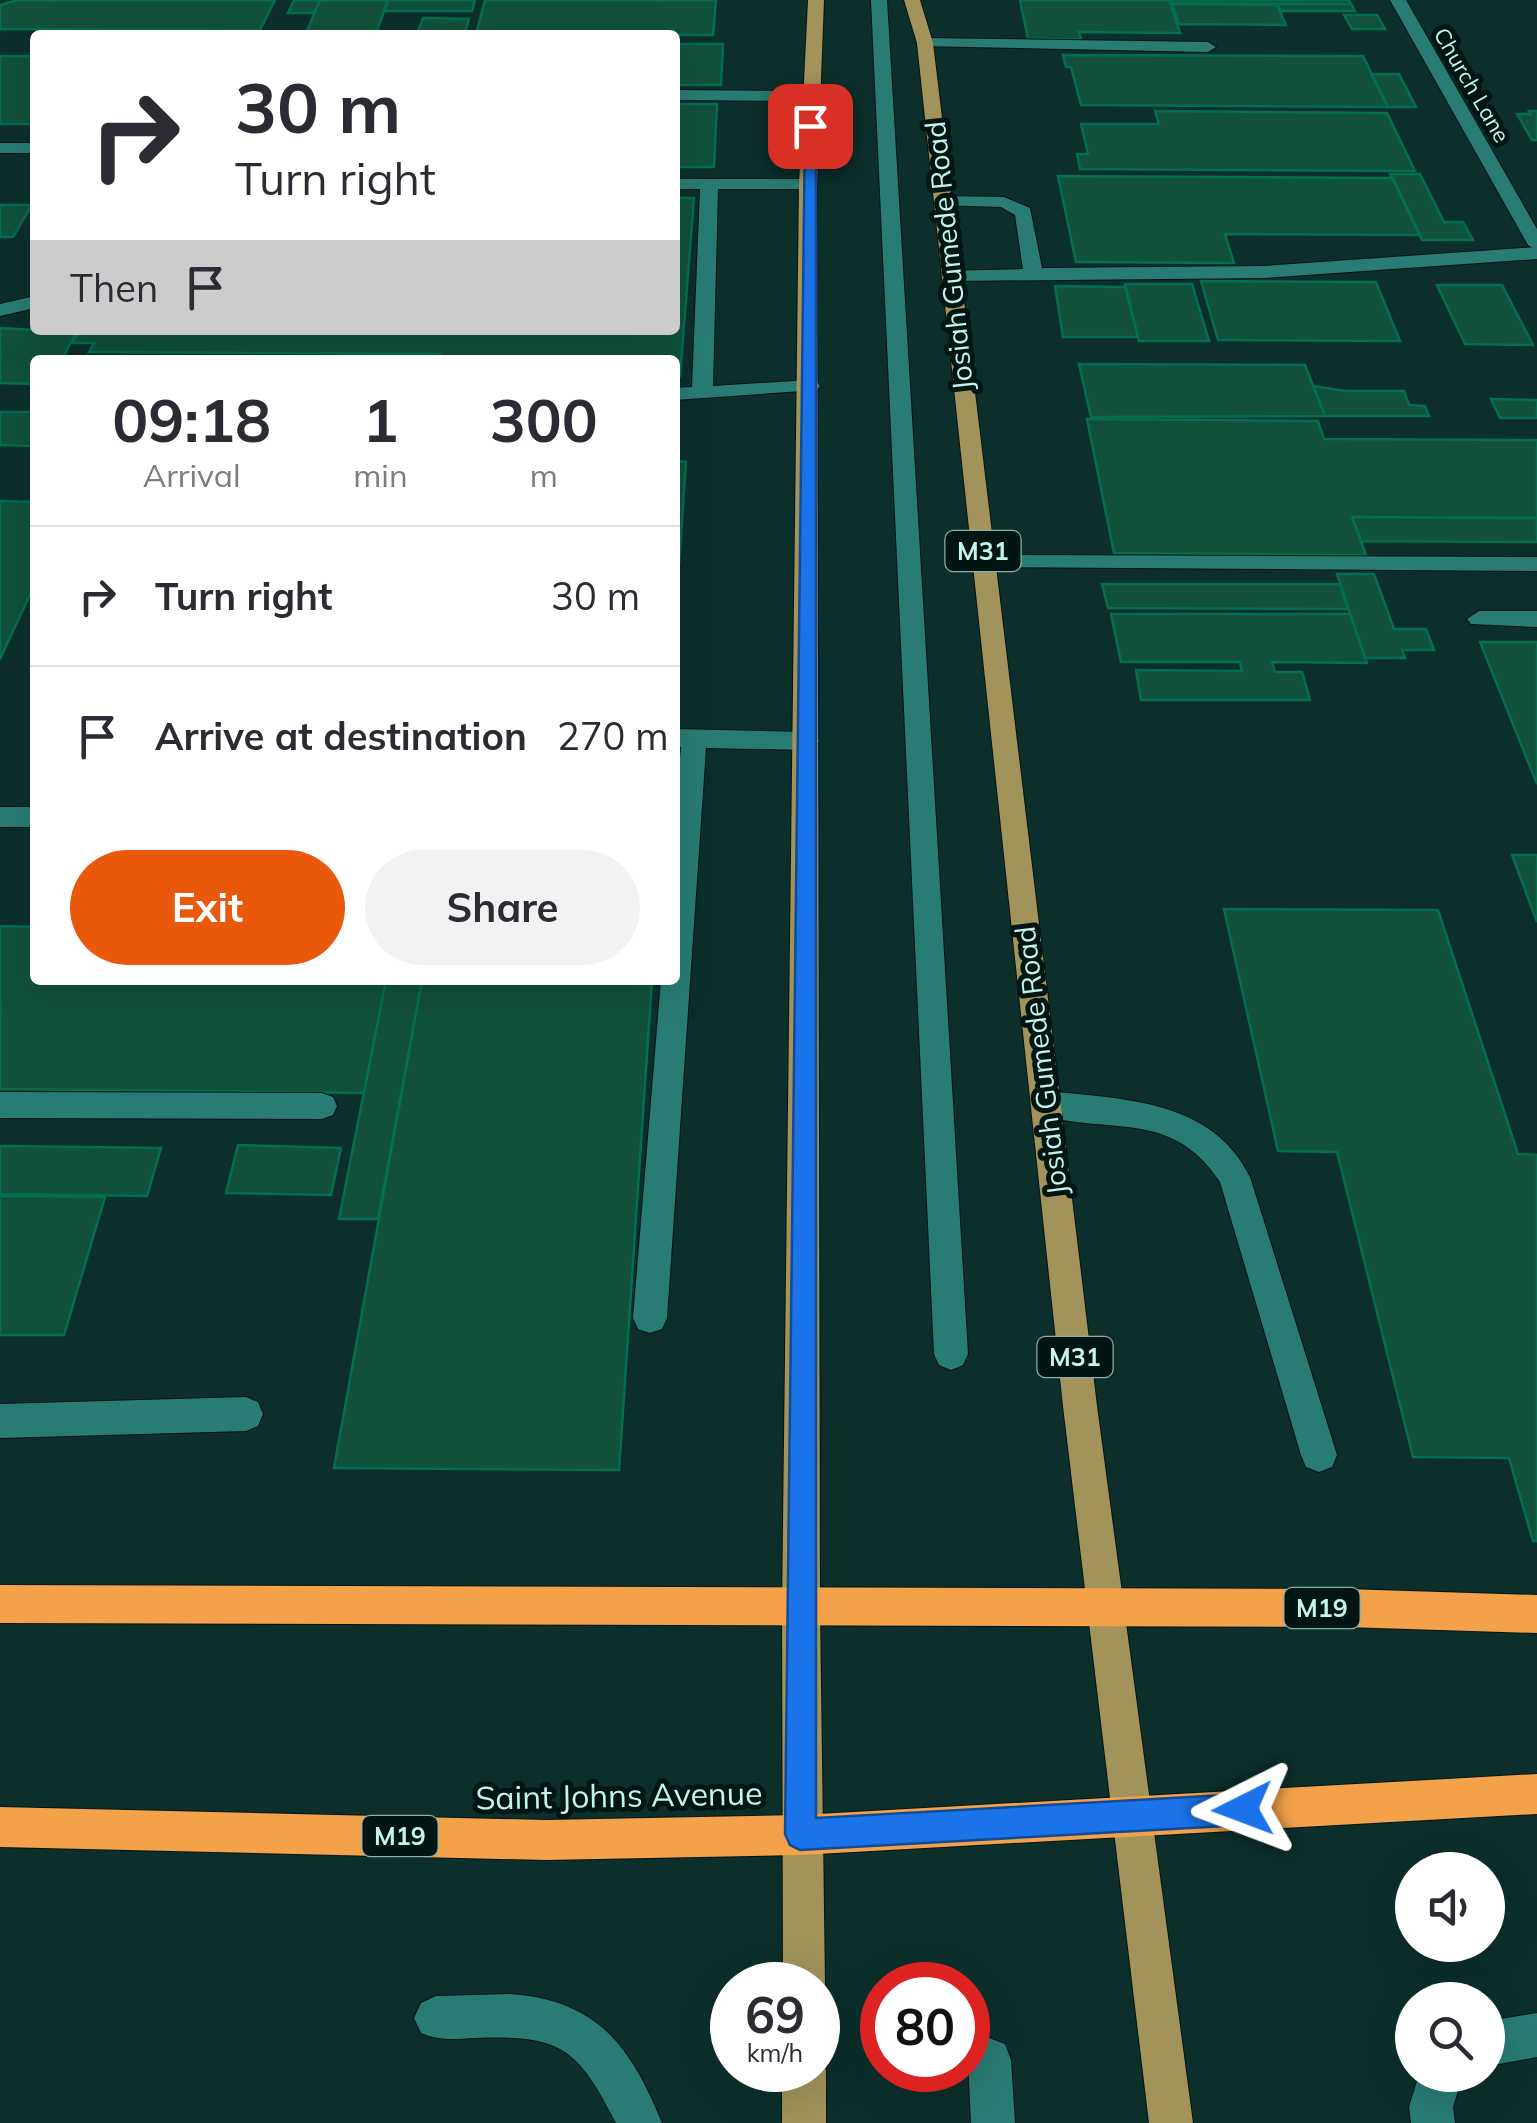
<!DOCTYPE html>
<style>
:root{--surface:#fff;--page:#f2f2f3;--text:#2b2b33;--muted:#7c7c81;--line:#e1e1e2;--accent:#ea580c}
body{margin:0;font-family:Mulish,sans-serif;background:var(--page);color:var(--text);height:100vh;display:flex;flex-direction:column;font-size:38px;white-space:nowrap}
*{box-sizing:border-box;margin:0}
p{font-size:32px;color:var(--muted)}
.icon{flex:none;width:55px;height:55px;fill:none;stroke:currentColor;stroke-width:2;stroke-linecap:round;stroke-linejoin:round}
.map{position:relative;flex:1;overflow:hidden}
.panel{position:absolute;left:30px;top:355px;width:650px;height:630px;display:flex;flex-direction:column;background:var(--surface);border-radius:10px;box-shadow:0 10px 40px #0002}
.panel>*{flex:none}
.top-card{position:absolute;left:30px;top:30px;width:650px;height:305px;border-radius:10px;box-shadow:0 10px 40px #0002;background:#fff;color:var(--text);overflow:hidden}
.tools{position:absolute;left:1395px;top:1852px;display:grid;gap:20px}
.tools a{display:grid;place-items:center;width:110px;height:110px;border-radius:50%;background:var(--surface);box-shadow:0 10px 40px #0002;font-size:50px}
.speed{position:absolute;left:710px;top:1962px;display:flex;gap:20px;font-size:50px;font-weight:700;text-align:center}
.speed>*{display:grid;place-content:center;width:130px;height:130px;border-radius:50%;background:var(--surface);box-shadow:0 10px 40px #0002;line-height:1}
.speed small{font-size:25px;font-weight:400}
.speed .limit{border:15px solid #d22;background:#fff;color:#111}
.pin{position:absolute;display:grid;place-items:center;width:85px;height:85px;color:#fff;margin:-42px;border-radius:20px;box-shadow:0 5px 15px #0006}
.me{position:absolute;width:110px;margin:-55px;rotate:267deg;stroke-linejoin:round;filter:drop-shadow(0 0 8px #0008)}
.turn{display:flex;align-items:center;gap:35px;height:210px;padding:0 40px;font-size:45px}
.turn .icon{width:130px;height:130px;stroke-width:2.5}
.turn b{display:block;font-size:70px;line-height:85px}
.then{display:flex;align-items:center;height:95px;padding:0 40px;background:#0003;gap:20px;font-size:38px}
.eta{display:flex;justify-content:space-evenly;align-items:center;height:170px;text-align:center}
.eta b{font-size:60px;font-weight:700;line-height:70px}
.action{display:flex;gap:20px;margin-top:auto;padding:20px 40px}
.action a{flex:1;height:115px;border-radius:60px;background:var(--accent);color:#fff;font-size:40px;font-weight:700;line-height:115px;text-align:center}
.action a+a{background:var(--page);color:var(--text)}
ul{padding:0;list-style:none}
li{display:flex;align-items:center;gap:30px;height:140px;padding:0 40px;border-top:2px solid var(--line)}
li div{flex:1}
li b{display:block;font-size:38px}
li em{font-style:normal}
.map>svg:first-child{display:block}
.building{fill:#11513b;stroke:#036f50;stroke-width:2.5}
.lines{fill:none;stroke-linecap:round;stroke-linejoin:round}
.lane-casing{stroke:#061412;stroke-width:2}
.street-casing{stroke:#061412;stroke-width:2}
.primary-casing{stroke:#061412;stroke-width:2}
.highway-casing{stroke:#061412;stroke-width:2}
.lane{fill:#297c73;fill-rule:evenodd}
.street{fill:#297c73;fill-rule:evenodd}
.primary{fill:#a2935a;fill-rule:evenodd}
.highway{fill:#f3a249;fill-rule:evenodd}
.route{fill:#1a73e8;stroke:#114b97;stroke-width:2.5}
.labels{text-anchor:middle;stroke-width:10;stroke-linejoin:round;paint-order:stroke}
.far-street-label{font-size:22px;fill:#c4f4ec;stroke:#011513}
.shield{fill:#011513;stroke:#8ab1ab;stroke-width:2.5}
.shield-label{font-size:25px;font-weight:bold;fill:#c4f4ec}
.street-label{font-size:28px;fill:#c4f4ec;stroke:#011513}
.near-street-label{font-size:32px;fill:#c4f4ec;stroke:#011513}
</style>
<div class="map">
<svg width="1537" height="2123" viewBox="0 0 1537 2123">
<rect width="100%" height="100%" fill="#0c2f2b"/>
<path class="building" d="M 18,0 L 275,0 L 260,30 L 0,29 L 0,5 Z
M 294,0 L 320,0 L 314,13 L 288,13 Z
M 320,0 L 388,0 L 377,31 L 307,31 Z
M 388,0 L 475,0 L 472,11 L 385,11 Z
M 485,0 L 716,0 L 713,35 L 476,34 Z
M 1020,0 L 1169,0 L 1180,33 L 1079,32 L 1081,39 L 1028,39 Z
M 1169,0 L 1349,0 L 1351,4 L 1170,3 Z
M 1172,4 L 1277,5 L 1286,25 L 1179,24 Z
M 1277,4 L 1351,4 L 1355,11 L 1281,11 Z
M 1344,15 L 1377,15 L 1385,29 L 1352,29 Z
M 423,18 L 469,19 L 465,32 L 418,31 Z
M 675,44 L 723,44 L 721,85 L 675,85 Z
M 1063,55 L 1363,56 L 1388,107 L 1081,105 L 1071,67 L 1066,67 Z
M 0,56 L 35,56 L 35,124 L 0,124 Z
M 1371,74 L 1399,74 L 1416,107 L 1388,107 Z
M 675,104 L 717,104 L 714,167 L 675,167 Z
M 1155,111 L 1387,113 L 1415,171 L 1080,169 L 1077,154 L 1088,154 L 1081,124 L 1159,124 Z
M 1529,111 L 1537,111 L 1537,140 L 1532,140 L 1517,114 L 1531,114 Z
M 1390,174 L 1420,174 L 1444,222 L 1463,222 L 1473,240 L 1422,240 Z
M 1058,176 L 1393,178 L 1420,235 L 1225,234 L 1234,263 L 1076,262 Z
M 675,198 L 694,198 L 680,376 L 675,376 L 675,360 L 439,360 L 441,354 L 89,352 L 94,343 L 73,343 L 79,330 L 675,330 Z
M 0,205 L 32,205 L 13,237 L 0,237 Z
M 1201,281 L 1376,282 L 1400,341 L 1218,340 Z
M 1125,284 L 1192,284 L 1209,341 L 1139,341 Z
M 1437,285 L 1502,285 L 1533,345 L 1465,344 Z
M 1055,286 L 1125,287 L 1138,337 L 1063,337 Z
M 0,328 L 35,330 L 77,330 L 62,360 L 35,360 L 35,384 L 0,383 Z
M 1079,364 L 1305,365 L 1325,416 L 1091,417 Z
M 1313,386 L 1345,391 L 1404,391 L 1409,405 L 1425,406 L 1429,416 L 1325,416 Z
M 1491,399 L 1537,400 L 1537,418 L 1500,418 Z
M 0,412 L 35,412 L 35,446 L 0,445 Z
M 1087,419 L 1318,421 L 1324,439 L 1537,440 L 1537,518 L 1352,517 L 1366,555 L 1114,553 Z
M 675,461 L 686,462 L 679,564 L 675,564 Z
M 0,501 L 35,502 L 35,584 L 0,659 Z
M 1352,517 L 1537,518 L 1537,542 L 1361,541 Z
M 1337,574 L 1374,574 L 1394,629 L 1426,629 L 1434,650 L 1402,650 L 1405,658 L 1365,658 Z
M 1102,584 L 1340,584 L 1348,609 L 1108,608 Z
M 1111,614 L 1350,614 L 1367,663 L 1272,662 L 1275,672 L 1302,672 L 1310,700 L 1141,700 L 1136,670 L 1242,671 L 1240,662 L 1121,662 Z
M 1480,642 L 1537,642 L 1537,784 Z
M 1512,855 L 1537,855 L 1537,922 Z
M 1224,909 L 1438,910 L 1518,1154 L 1537,1155 L 1537,1541 L 1533,1541 L 1509,1458 L 1413,1457 L 1337,1152 L 1278,1151 Z
M 0,926 L 35,927 L 35,980 L 386,980 L 364,1093 L 0,1089 Z
M 386,980 L 422,980 L 378,1219 L 339,1219 Z
M 422,980 L 652,980 L 619,1470 L 334,1468 Z
M 238,1145 L 341,1148 L 331,1195 L 226,1193 Z
M 0,1146 L 161,1148 L 147,1196 L 0,1194 Z
M 0,1196 L 105,1197 L 64,1335 L 0,1335 Z"/>
<g class="lines">
<defs>
<path id="lane" d="M 871,0 L 887,0 L 968,1354 L 963,1365 L 951,1370 L 939,1365 L 934,1354 Z
M 925,38 L 1208,42 L 1216,47 L 1208,52 L 919,46 L 917,43 Z
M 675,90 L 811,91 L 819,96 L 811,101 L 675,100 Z
M 0,143 L 35,143 L 35,153 L 0,153 Z
M 675,179 L 808,179 L 817,184 L 808,189 L 718,189 L 713,386 L 810,380 L 817,382 L 820,386 L 817,390 L 675,400 L 675,388 L 692,387 L 700,189 L 675,189 Z
M 943,196 L 1004,197 L 1030,208 L 1042,268 L 1263,266 L 1537,247 L 1537,259 L 1263,278 L 951,281 L 941,275 L 944,271 L 1023,269 L 1015,215 L 1001,207 L 937,205 L 934,201 Z
M 35,296 L 35,308 L 0,316 L 0,304 Z
M 984,555 L 1537,557 L 1537,571 L 976,567 L 972,562 Z
M 1479,611 L 1537,611 L 1537,627 L 1471,624 L 1467,619 Z
M 675,729 L 806,732 L 815,735 L 819,741 L 815,747 L 806,750 L 706,748 L 667,1318 L 662,1329 L 650,1333 L 638,1329 L 633,1318 L 661,980 L 675,980 L 675,814 L 681,747 L 675,747 Z
M 0,807 L 35,807 L 35,827 L 0,827 Z
M 1046,1091 C 1122,1099 1212,1099 1250,1177 L 1337,1455 L 1332,1467 L 1319,1472 L 1306,1467 L 1301,1455 L 1220,1182 C 1170,1106 1106,1137 1035,1113 L 1031,1104 L 1035,1095 Z
M 0,1092 L 322,1093 L 333,1097 L 337,1106 L 333,1115 L 322,1119 L 0,1118 Z
M 246,1397 L 258,1402 L 263,1414 L 258,1426 L 246,1431 L 0,1438 L 0,1404 Z
M 510,1994 C 598,2000 631,2047 662,2123 L 616,2123 C 577,2047 561,2035 475,2038 C 455,2039 439,2041 421,2033 L 414,2018 L 421,2003 L 436,1996 Z
M 1537,2013 L 1537,2057 L 1488,2066 L 1488,2021 Z
M 989,2038 L 1005,2044 L 1011,2060 L 1015,2123 L 971,2123 L 968,2059 L 973,2044 Z
M 1419,2075 L 1463,2075 L 1453,2107 L 1455,2123 L 1411,2123 L 1409,2107 Z"/>
<path id="street" d="M 1390,0 L 1406,0 L 1537,229 L 1537,251 L 1528,245 Z"/>
<path id="primary" d="M 808,0 L 824,0 L 817,184 L 820,1608 L 825,1985 L 818,2001 L 818,1985 L 783,1985 L 782,1608 L 799,184 Z
M 904,0 L 920,0 L 933,43 L 1097,1406 L 1193,2123 L 1149,2123 L 1063,1406 L 917,43 Z
M 818,2054 L 826,2070 L 826,2123 L 782,2123 L 782,2070 L 818,2070 Z"/>
<path id="highway" d="M 0,1585 L 1345,1589 L 1537,1595 L 1537,1633 L 1345,1627 L 0,1623 Z
M 1537,1774 L 1537,1814 L 800,1855 L 546,1860 L 0,1847 L 0,1807 L 546,1820 L 800,1815 Z"/>
</defs>
<use href="#lane" class="lane-casing"/>
<use href="#street" class="street-casing"/>
<use href="#primary" class="primary-casing"/>
<use href="#highway" class="highway-casing"/>
<use href="#lane" class="lane"/>
<use href="#street" class="street"/>
<use href="#primary" class="primary"/>
<use href="#highway" class="highway"/>
</g>
<path class="route" d="M 805,123 L 816,126 L 816,1818 L 1243,1794 L 1254,1798 L 1258,1809 L 1254,1820 L 1243,1825 L 800,1850 L 790,1845 L 785,1834 Z"/>
<g class="labels">
<g class="far-street-label">
<text transform="translate(1472 85) rotate(60)" y="8">Church Lane</text>
</g>
<g class="shield">
<rect x="945.5" y="531" width="75" height="40" rx="8"/>
<rect x="1037.5" y="1337" width="75" height="40" rx="8"/>
<rect x="1284.5" y="1588" width="75" height="40" rx="8"/>
<rect x="362.5" y="1816" width="75" height="40" rx="8"/>
</g>
<g class="shield-label">
<text x="983" y="560">M31</text>
<text x="1075" y="1366">M31</text>
<text x="1322" y="1617">M19</text>
<text x="400" y="1845">M19</text>
</g>
<g class="street-label">
<text transform="translate(949 256) rotate(-96)" y="10">Josiah Gumede Road</text>
<text transform="translate(1041 1061) rotate(-97)" y="10">Josiah Gumede Road</text>
</g>
<g class="near-street-label">
<text transform="translate(619 1796) rotate(-1)" y="11">Saint Johns Avenue</text>
</g>
</g>
</svg>
<div class="tools">
<a><svg class="icon" aria-label="sound" viewBox="0 0 24 24"><path d="M4 9h4l5-4v14l-5-4H4zM17 9q2 3 0 6"/></svg></a>
<a><svg class="icon" aria-label="search" viewBox="0 0 24 24"><circle cx="10" cy="10" r="6"/><path d="M15 15l6 6"/></svg></a>
</div>
<div class="speed"><div>69<small>km/h</small></div><div class="limit">80</div></div>
<div class="pin" style="left:810px;top:126px;background:#d93025"><svg class="icon" aria-label="arrive" viewBox="0 0 24 24"><path d="M6 21V4h12l-3 4 3 4H6"/></svg></div>
<svg class="me" style="left:1243px;top:1809px" viewBox="-20 -20 40 40"><path d="M0-17L14 15 0 8-14 15z" fill="#1a73e8" stroke="#fff" stroke-width="4"/></svg>
<div class="top-card">
<div class="turn"><svg class="icon" aria-label="right" viewBox="0 0 24 24"><path d="M7 20v-9h11M14 6l5 5-5 5"/></svg><div><b>30 m</b>Turn right</div></div>
<div class="then">Then<svg class="icon" aria-label="arrive" viewBox="0 0 24 24"><path d="M6 21V4h12l-3 4 3 4H6"/></svg></div>
</div>
<section class="panel">
<div class="eta">
<div><b>09:18</b><p>Arrival</p></div>
<div><b>1</b><p>min</p></div>
<div><b>300</b><p>m</p></div>
</div>
<ul>
<li><svg class="icon" aria-label="right" viewBox="0 0 24 24"><path d="M7 20v-9h11M14 6l5 5-5 5"/></svg><div><b>Turn right</b></div><em>30 m</em></li>
<li><svg class="icon" aria-label="arrive" viewBox="0 0 24 24"><path d="M6 21V4h12l-3 4 3 4H6"/></svg><div><b>Arrive at destination</b></div><em>270 m</em></li>
</ul>
<div class="action"><a>Exit</a><a>Share</a></div>
</section>
</div>
